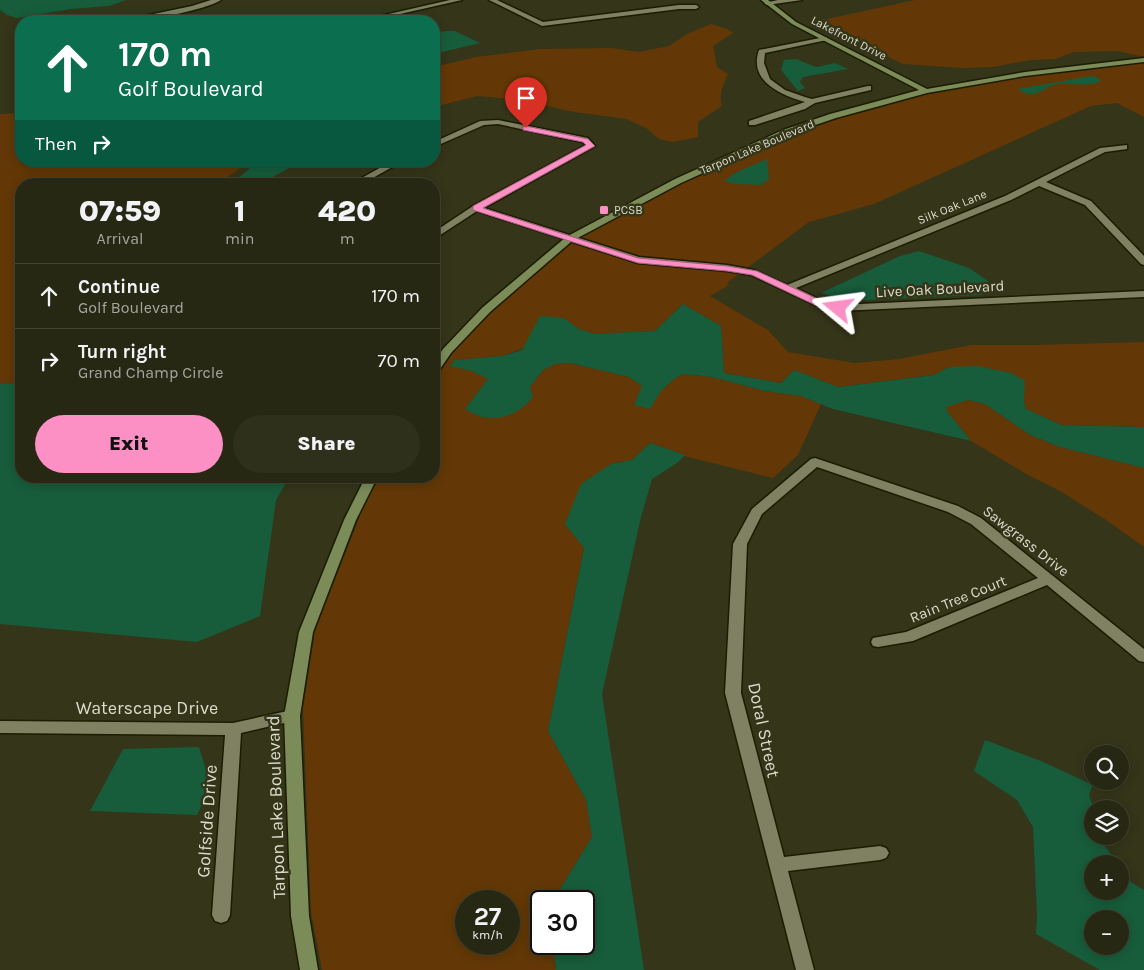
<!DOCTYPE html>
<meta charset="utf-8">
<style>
:root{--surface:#272813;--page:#2f301c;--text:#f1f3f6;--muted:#a4a6a0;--line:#434433;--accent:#fc8fc3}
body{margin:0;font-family:Karla,sans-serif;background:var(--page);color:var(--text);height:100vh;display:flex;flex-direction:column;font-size:19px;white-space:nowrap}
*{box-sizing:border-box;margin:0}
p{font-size:16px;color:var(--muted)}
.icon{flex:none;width:28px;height:28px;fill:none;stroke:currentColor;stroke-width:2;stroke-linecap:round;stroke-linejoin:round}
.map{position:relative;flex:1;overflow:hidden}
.details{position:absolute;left:15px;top:178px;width:425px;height:305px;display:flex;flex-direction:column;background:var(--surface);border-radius:20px;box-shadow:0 2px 12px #0003,0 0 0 1px var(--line)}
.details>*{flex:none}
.top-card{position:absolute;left:15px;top:15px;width:425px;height:152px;border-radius:20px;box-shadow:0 2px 12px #0003,0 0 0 1px var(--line);background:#0b6e4f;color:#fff;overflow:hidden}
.tools{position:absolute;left:1084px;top:745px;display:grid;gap:10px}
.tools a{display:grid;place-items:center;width:45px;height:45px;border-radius:50%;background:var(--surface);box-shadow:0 2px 12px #0003,0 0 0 1px var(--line);font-size:25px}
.speed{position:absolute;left:455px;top:890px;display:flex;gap:10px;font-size:25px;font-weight:700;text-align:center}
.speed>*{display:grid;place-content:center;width:65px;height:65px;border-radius:50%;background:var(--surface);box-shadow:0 2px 12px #0003,0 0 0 1px var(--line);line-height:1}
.speed small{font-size:12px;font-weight:400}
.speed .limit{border:2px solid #111;border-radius:8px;background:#fff;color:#111}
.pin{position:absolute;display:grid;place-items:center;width:42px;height:42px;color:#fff;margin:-51px -21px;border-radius:50% 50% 50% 0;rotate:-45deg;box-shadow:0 0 5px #0007}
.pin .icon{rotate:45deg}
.me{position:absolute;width:55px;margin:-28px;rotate:286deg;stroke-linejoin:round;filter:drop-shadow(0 0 4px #0008)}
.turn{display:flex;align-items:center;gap:18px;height:105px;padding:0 20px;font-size:22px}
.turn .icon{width:65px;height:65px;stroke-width:2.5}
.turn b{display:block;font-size:35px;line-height:42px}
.then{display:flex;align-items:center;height:48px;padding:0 20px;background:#0003;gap:10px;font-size:19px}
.eta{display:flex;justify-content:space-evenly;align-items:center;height:85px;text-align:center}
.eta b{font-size:30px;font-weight:800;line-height:35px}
.primary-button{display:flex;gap:10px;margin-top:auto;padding:10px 20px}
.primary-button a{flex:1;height:58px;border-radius:30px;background:var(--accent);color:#111;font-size:20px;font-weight:800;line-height:58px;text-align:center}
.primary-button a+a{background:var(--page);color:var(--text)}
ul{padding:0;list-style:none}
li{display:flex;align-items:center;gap:15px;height:65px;padding:0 20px;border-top:1px solid var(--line)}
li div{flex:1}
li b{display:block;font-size:19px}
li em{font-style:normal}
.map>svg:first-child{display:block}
.green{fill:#633806;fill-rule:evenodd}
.water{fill:#175d3b;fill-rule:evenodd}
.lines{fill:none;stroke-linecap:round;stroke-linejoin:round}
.street-casing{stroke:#1c1c02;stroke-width:3}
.secondary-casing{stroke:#1c1c02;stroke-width:3}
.street{fill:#808163;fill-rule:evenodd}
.secondary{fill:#7b8c59;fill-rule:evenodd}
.route{fill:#fc8fc3;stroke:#a45d7f}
.poi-dot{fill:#fc8fc3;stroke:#343519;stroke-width:2}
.labels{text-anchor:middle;stroke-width:5;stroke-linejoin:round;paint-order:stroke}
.far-street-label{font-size:12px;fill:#dcddcc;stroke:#343519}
.far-poi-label{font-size:12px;fill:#dcddcc;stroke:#343519;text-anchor:start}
.street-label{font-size:15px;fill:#dcddcc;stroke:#343519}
.near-street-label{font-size:18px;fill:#dcddcc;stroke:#343519}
</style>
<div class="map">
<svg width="1144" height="970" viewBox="0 0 1144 970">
<rect width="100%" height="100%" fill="#343519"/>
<path class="green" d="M 915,0 L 1144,0 L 1144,57 L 1117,51 L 1074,52 L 1056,59 L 1030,60 L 993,67 L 963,68 L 903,64 L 813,20 L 827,19 Z
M 711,24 L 727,29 L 733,33 L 713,46 L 717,67 L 728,74 C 724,84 718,95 722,106 L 698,122 L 698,137 L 673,142 L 659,139 L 646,128 L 626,119 L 568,111 L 529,101 L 489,97 L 477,96 L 434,107 L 434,67 L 476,57 L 540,49 L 612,48 L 639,52 L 669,46 L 687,34 Z
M 1144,61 L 1144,117 L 1117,103 L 1091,106 L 874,204 L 809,222 L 747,268 L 640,257 L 578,238 C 647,201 716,163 789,134 C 902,89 1024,76 1144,61 Z
M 21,113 L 21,161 L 250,161 L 218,184 L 21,184 L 21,384 L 0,383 L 0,114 Z
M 570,243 L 635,263 L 740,273 L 727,283 L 729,285 L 710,296 L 768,330 L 788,352 L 855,363 L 899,359 L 971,345 L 1035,345 L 1144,342 L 1144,427 L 1061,425 L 1026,409 L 1024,401 L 949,367 L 934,375 L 838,387 L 794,370 L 781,383 L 724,373 L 721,326 L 683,304 L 655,331 L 595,334 L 579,329 L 564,318 L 522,349 L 502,356 L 455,360 L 450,366 L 472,371 L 488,379 L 465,409 L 483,417 L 530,387 L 543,370 L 555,364 L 570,363 L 629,377 L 642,386 L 661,391 L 674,379 L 683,374 L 712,377 L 765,391 L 801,396 L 821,404 L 798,455 L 773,478 L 684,456 L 685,455 L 650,443 L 632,460 L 611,464 L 584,547 L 548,731 L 586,800 L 592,837 L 553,901 L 541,901 L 541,944 L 553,944 L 556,970 L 322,970 L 311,912 L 303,709 L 315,631 L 360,516 L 358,513 L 369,490 L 375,486 L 380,476 L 434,476 L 434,380 L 454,352 L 491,311 ZM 466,901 L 509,901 L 509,944 L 466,944 Z
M 968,400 L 985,404 L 1030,435 L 1060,447 L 1144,468 L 1144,547 L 1106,520 L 1060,491 L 1028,475 L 971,441 L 947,411 L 946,406 Z"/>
<path class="water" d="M 0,0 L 126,0 L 109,6 L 71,9 L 17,18 L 7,15 L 0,10 Z
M 447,31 L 455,31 L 480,43 L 434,54 L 434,33 Z
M 796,59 L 816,67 L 835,63 L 848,69 L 803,77 L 800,82 L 805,88 L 798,91 L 781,70 L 784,60 Z
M 1091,76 L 1097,77 L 1101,81 C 1088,88 1073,82 1058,84 C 1047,85 1041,95 1029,94 C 1025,94 1021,91 1018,89 Z
M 767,159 L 769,179 L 761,185 L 737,184 L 724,181 L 735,173 Z
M 264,161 L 302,161 L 260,184 L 232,184 L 251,167 Z
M 919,251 L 969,268 L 988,281 L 981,295 L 846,301 L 821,293 L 900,256 Z
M 683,304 L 721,326 L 724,373 L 781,383 L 794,370 L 838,387 L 934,375 L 949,367 L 977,366 L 1011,373 L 1025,381 L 1024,401 L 1026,409 L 1061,425 L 1144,427 L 1144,468 L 1060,447 L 1030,435 L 985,404 L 968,400 L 946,407 L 947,411 L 971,441 L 833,409 L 801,396 L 765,391 L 712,377 L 683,374 L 674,379 L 661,391 L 650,409 L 634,405 L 642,386 L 629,377 L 570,363 L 555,364 L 543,370 L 530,387 L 533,397 C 521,412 503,421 483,417 C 477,416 470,412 465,409 L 488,379 L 472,371 L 450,366 L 455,360 L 502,356 L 522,350 L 540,316 L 564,318 L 579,329 L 595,334 L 655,331 Z
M 0,383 L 21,384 L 21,476 L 290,476 L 276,500 L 260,616 L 197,642 L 0,624 Z
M 650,443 L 685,455 L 677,463 L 652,479 L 641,517 L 602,694 L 644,970 L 556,970 L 553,944 L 584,944 L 584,901 L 553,901 L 592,837 L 586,800 L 548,731 L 584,548 L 565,524 L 581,484 L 611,464 L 632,460 Z
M 985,740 L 1041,761 L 1093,785 L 1089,795 L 1094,809 L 1092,836 L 1102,836 L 1104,845 L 1118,864 L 1092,864 L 1092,891 L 1120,891 L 1120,867 L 1132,883 L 1144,890 L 1144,970 L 1100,970 L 1036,934 L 1037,916 L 1033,827 L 1017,800 L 974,771 ZM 1092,919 L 1120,919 L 1120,946 L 1092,946 Z
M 199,747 L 211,786 L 197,815 L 90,811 L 123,749 Z"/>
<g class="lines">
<defs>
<path id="street" d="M 211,0 L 221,0 C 204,11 140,22 120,21 L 192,6 Z
M 450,0 L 462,0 L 369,21 L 358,21 Z
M 489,0 L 497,0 L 543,22 L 679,5 L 696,5 L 699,7 L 696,9 L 679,9 L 542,26 Z
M 778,0 L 802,0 L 767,5 L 764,3 Z
M 825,37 L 827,38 L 827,40 L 765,53 L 764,63 L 770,79 L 785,90 L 805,97 L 812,99 L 868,86 L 871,86 L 871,90 L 815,103 L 805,109 L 755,125 L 749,125 L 749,121 L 805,102 C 781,95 748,81 759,50 Z
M 498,120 L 588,138 L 595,146 L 484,208 L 639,257 L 727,265 L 754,270 L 787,285 L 1005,196 L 1100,148 L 1127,145 L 1127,149 L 1105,152 L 1046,182 L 1091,201 L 1144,256 L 1144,265 L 1141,264 L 1085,205 L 1039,186 L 1011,200 L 796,288 L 823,301 L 838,305 L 1144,291 L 1144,297 L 838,311 L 815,305 L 751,275 L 727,271 L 638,263 L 477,211 L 434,239 L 434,232 L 473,206 L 586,145 L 582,142 L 498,124 L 484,125 L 434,147 L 434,142 L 480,121 Z
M 392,161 L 403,161 L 362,184 L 351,184 Z
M 815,458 L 958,506 L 981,518 L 1144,649 L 1144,662 L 1139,661 L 1047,585 L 913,641 L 878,647 L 873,646 L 871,642 L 873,638 L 906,632 L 1038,578 L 971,524 L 948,512 L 817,467 L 762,514 L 747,544 L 741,693 L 784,857 L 880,846 L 886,848 L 889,853 L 886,858 L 880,860 L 788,871 L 814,970 L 796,970 L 725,693 L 733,544 L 752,509 L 811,459 Z
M 292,710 L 297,712 L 300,716 L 297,720 L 241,733 L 230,915 L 227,921 L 221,923 L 215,921 L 212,915 L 225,735 L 0,733 L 0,721 L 233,723 Z"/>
<path id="secondary" d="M 761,0 L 768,0 L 796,22 L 927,89 L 1025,72 L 1144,58 L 1144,62 L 1025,76 L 927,93 L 836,118 L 789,134 L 681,183 L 572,241 L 490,312 L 451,353 L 438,372 L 434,373 L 434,362 L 443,349 L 482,308 L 566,237 L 675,179 L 783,130 L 830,114 L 919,90 L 792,24 Z
M 366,476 L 378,476 L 356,520 L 313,632 L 300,716 L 309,916 L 318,970 L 300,970 L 291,916 L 284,716 L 299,632 L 344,520 Z"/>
</defs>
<use href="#street" class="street-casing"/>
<use href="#secondary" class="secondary-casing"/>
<use href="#street" class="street"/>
<use href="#secondary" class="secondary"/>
</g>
<path class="route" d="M 526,126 L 588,139 L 595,146 L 483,208 L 638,258 L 727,266 L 757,271 L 822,301 L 843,308 L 838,311 L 815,305 L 752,275 L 727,271 L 638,263 L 473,210 L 473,206 L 586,145 L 583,142 L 523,130 L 523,127 Z"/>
<rect class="poi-dot" x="599" y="205" width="10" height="10" rx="2.5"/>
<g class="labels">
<g class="far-street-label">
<text transform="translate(849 38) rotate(27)" y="4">Lakefront Drive</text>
<text transform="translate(757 147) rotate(-23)" y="4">Tarpon Lake Boulevard</text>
<text transform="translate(952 207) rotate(-22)" y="4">Silk Oak Lane</text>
</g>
<g class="far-poi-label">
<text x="614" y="214">PCSB</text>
</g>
<g class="street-label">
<text transform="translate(940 289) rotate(-3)" y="5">Live Oak Boulevard</text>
<text transform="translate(1026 541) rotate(38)" y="5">Sawgrass Drive</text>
<text transform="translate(958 599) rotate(-22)" y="5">Rain Tree Court</text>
</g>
<g class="near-street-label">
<text x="147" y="714">Waterscape Drive</text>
<text transform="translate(764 730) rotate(78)" y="6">Doral Street</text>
<text transform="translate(276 807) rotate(-92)" y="6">Tarpon Lake Boulevard</text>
<text transform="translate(207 821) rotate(-86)" y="6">Golfside Drive</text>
</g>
</g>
</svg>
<div class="tools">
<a><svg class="icon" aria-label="search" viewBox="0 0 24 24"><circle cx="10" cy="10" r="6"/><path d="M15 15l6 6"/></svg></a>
<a><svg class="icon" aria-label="layers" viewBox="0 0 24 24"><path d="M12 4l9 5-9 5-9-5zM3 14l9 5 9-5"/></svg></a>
<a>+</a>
<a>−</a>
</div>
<div class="speed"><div>27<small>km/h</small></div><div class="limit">30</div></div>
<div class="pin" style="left:526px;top:128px;background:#d93025"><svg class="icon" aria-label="arrive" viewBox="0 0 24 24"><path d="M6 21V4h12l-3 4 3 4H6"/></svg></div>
<svg class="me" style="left:838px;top:308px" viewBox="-20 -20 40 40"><path d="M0-17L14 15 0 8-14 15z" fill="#fc8fc3" stroke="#fff" stroke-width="4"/></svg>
<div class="top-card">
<div class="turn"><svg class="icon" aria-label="ahead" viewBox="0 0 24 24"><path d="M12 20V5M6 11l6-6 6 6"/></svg><div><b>170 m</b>Golf Boulevard</div></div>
<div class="then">Then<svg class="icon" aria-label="right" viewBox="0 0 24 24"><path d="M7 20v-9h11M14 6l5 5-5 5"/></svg></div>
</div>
<section class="details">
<div class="eta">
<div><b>07:59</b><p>Arrival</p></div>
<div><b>1</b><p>min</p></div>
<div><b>420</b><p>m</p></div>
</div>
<ul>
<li><svg class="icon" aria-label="ahead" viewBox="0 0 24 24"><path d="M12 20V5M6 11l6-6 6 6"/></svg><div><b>Continue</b><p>Golf Boulevard</p></div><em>170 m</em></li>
<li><svg class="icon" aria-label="right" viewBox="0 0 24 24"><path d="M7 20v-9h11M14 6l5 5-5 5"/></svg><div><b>Turn right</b><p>Grand Champ Circle</p></div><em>70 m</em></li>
</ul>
<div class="primary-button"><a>Exit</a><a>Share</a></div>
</section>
</div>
